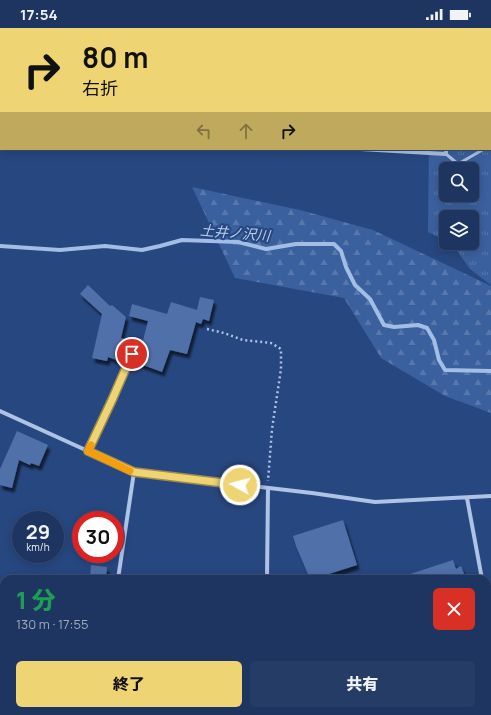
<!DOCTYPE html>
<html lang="ja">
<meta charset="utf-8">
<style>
:root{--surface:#1d3560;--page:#253d66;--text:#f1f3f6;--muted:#a0abbd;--line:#3b5075;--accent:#eed473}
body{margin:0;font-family:Manrope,"Noto Sans JP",sans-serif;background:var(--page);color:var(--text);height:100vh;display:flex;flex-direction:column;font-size:15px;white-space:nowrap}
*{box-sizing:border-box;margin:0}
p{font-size:13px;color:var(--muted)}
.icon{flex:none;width:22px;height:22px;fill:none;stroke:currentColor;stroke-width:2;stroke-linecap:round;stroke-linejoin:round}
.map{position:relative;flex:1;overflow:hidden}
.panel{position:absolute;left:0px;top:547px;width:491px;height:140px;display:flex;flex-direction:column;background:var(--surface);border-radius:12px 12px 0 0;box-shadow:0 2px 10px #0003,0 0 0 1px var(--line)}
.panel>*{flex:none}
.banner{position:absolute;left:0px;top:0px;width:491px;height:122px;box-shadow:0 2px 10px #0003,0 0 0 1px var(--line);background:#eed473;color:#111;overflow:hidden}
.controls{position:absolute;left:439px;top:134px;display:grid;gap:8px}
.controls a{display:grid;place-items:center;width:40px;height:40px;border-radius:6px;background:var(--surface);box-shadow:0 2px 10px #0003,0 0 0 1px var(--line);font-size:20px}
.speed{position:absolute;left:12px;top:483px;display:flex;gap:8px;font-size:20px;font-weight:700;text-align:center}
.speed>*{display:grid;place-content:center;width:52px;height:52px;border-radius:50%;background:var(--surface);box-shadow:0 2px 10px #0003,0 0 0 1px var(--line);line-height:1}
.speed small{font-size:10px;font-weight:400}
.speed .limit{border:6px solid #d22;background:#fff;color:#111}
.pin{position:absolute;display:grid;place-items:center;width:34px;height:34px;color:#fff;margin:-17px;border:2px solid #fff;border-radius:50%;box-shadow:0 1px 4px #0007}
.me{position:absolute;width:44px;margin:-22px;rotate:277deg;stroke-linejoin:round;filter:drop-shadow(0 0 3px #0008)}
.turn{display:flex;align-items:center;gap:14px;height:84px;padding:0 16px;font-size:18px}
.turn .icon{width:52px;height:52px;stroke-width:2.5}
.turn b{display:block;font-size:28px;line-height:34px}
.lanes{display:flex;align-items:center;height:38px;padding:0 16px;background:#0003;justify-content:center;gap:20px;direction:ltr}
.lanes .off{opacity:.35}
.round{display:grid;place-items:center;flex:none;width:42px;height:42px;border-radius:6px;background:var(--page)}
.summary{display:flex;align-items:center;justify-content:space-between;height:68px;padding:0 16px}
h1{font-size:24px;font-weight:800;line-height:30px;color:#1e9e55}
.primary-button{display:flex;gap:8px;margin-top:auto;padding:8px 16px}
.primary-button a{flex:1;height:46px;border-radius:6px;background:var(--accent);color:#111;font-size:16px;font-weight:800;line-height:46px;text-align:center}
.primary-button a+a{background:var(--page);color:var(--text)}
.status{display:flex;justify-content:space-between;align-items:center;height:28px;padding:0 20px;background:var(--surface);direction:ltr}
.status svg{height:11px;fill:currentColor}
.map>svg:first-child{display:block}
.forest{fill:url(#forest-firs)}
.park{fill:url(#park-tufts);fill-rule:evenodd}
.pitch{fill:#3b609e}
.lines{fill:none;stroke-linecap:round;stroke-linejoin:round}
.stream{stroke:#a2bde6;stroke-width:4}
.building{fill:#4f70a9;filter:url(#shadow)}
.path{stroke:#aec3e6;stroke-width:2.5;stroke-dasharray:2 3;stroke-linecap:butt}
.service{stroke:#aec3e6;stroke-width:3}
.minor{stroke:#aec3e6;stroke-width:4}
.secondary{stroke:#d7e2f6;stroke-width:8}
.route-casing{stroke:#9b8a4b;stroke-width:10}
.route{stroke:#eed473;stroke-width:7}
.slow{stroke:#f59e0b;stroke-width:7}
.labels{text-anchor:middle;stroke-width:4;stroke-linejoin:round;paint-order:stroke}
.water-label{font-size:14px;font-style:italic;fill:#b9cdee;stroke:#274780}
</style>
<div class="status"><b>17:54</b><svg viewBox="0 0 49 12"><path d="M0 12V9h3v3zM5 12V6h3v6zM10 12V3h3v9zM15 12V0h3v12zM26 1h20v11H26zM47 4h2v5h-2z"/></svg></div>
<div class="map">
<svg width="491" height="687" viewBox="0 0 491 687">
<defs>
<pattern id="forest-firs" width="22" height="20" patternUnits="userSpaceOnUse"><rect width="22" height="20" fill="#3b609e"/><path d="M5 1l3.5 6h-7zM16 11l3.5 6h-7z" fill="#5878ad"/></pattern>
<pattern id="park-tufts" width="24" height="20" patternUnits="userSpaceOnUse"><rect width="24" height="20" fill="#3b609e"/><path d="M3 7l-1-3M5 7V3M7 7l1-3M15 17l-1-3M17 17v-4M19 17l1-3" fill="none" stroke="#5878ad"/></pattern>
<filter id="shadow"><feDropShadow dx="2.5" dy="4.5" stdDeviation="1" flood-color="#0009"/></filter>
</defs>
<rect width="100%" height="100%" fill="#274780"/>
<path class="forest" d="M 192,159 L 300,182 L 373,202 L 491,258 L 491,385 L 445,368 L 381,330 L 344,270 L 235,250 Z"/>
<path class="park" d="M 0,0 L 491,0 L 491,257 L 470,241 L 453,217 L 449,215 L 472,215 L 472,189 L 446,189 L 446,213 L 428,204 L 429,123 L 400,121 L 490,121 L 490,1 L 1,1 L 1,92 L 0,92 ZM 446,141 L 472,141 L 472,167 L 446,167 Z"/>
<path class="pitch" d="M 491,145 L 491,164 L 480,171 L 472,158 L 472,156 Z"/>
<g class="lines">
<path class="stream" d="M 0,218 L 60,222 L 105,218 L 142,222 L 160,218 L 182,212 L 238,214 L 266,221 L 296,216 L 334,216 L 341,223 L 346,239 L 355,257 L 370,271 L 384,297 L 394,299 L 418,297 L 427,300 L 434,312 L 439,332 L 445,342 L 490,343 L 491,343"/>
</g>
<path class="building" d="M 88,257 L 110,278 L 112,277 L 126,289 L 121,310 L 142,316 L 148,293 L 129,288 L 132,276 L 167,286 L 171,274 L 197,282 L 200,269 L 214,272 L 209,293 L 203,291 L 201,296 L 196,294 L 187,326 L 170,322 L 162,344 L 132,333 L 135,325 L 133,322 L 131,322 L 129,323 L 126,331 L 120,329 L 119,333 L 108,329 L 107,333 L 92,330 L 102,286 L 80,266 Z
M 17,403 L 48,417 L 39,438 L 31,435 L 30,437 L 19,432 L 12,460 L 0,457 L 0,441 Z
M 343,492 L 357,537 L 329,546 L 331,551 L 310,551 L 296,518 L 293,508 Z
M 453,532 L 456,541 L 461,538 L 466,551 L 402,551 L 401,549 Z
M 91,537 L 107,539 L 106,551 L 90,551 Z"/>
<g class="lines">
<path class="path" d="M 111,1 L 111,0
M 0,79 L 1,79
M 207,301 L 224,305 L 243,312 L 271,315 L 281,321 L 281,341 L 272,401 L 268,453"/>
<path class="service" d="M 490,117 L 491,117
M 446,126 L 458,136 L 484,121"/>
<path class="minor" d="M 443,0 L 443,1
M 220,1 L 220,0
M 0,97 L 1,97
M 360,121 L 446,126 L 446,121
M 0,383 L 134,444 L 312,465 L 375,474 L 491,468
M 88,423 L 132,325
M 467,470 L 482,551
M 118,551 L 134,444
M 267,551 L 268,460
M 0,565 L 4,565
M 487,576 L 491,598
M 487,618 L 491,617
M 348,683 L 351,687
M 177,687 L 178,683"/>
<path class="secondary" d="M 0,671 L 4,676
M 9,683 L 13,687"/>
</g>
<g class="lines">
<defs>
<path id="route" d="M 132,326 L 112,372 L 88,423 L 134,444 L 240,457"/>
</defs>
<use href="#route" class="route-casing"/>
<use href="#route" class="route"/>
<path class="slow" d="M 91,417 L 88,423 L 130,443"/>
</g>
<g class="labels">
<g class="water-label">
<text transform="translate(235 205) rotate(5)" y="5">土井ノ沢川</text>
</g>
</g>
</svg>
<div class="controls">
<a><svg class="icon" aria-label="search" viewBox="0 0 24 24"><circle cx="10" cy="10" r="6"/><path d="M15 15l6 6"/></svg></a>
<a><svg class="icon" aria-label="layers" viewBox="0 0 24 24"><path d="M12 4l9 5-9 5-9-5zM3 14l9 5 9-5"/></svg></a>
</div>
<div class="speed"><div>29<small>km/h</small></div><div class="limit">30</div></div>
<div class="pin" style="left:132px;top:326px;background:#d93025"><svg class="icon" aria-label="arrive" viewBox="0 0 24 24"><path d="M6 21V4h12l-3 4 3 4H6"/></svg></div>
<svg class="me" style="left:240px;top:457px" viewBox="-20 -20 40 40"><circle r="17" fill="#eed473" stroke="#fff" stroke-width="3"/><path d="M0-11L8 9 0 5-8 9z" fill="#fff"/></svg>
<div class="banner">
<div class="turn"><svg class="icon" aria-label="right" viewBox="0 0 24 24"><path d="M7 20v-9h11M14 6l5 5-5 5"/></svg><div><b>80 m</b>右折</div></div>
<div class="lanes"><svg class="icon off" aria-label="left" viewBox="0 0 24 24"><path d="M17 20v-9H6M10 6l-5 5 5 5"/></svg><svg class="icon off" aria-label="ahead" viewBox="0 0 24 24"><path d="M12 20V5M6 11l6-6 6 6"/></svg><svg class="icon" aria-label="right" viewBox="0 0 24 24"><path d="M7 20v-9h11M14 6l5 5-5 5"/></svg></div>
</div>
<section class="panel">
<div class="summary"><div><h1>1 分</h1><p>130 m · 17:55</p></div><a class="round" style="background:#d93025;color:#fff"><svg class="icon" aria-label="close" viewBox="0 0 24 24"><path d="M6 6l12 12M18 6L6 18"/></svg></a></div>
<div class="primary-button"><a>終了</a><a>共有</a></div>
</section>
</div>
